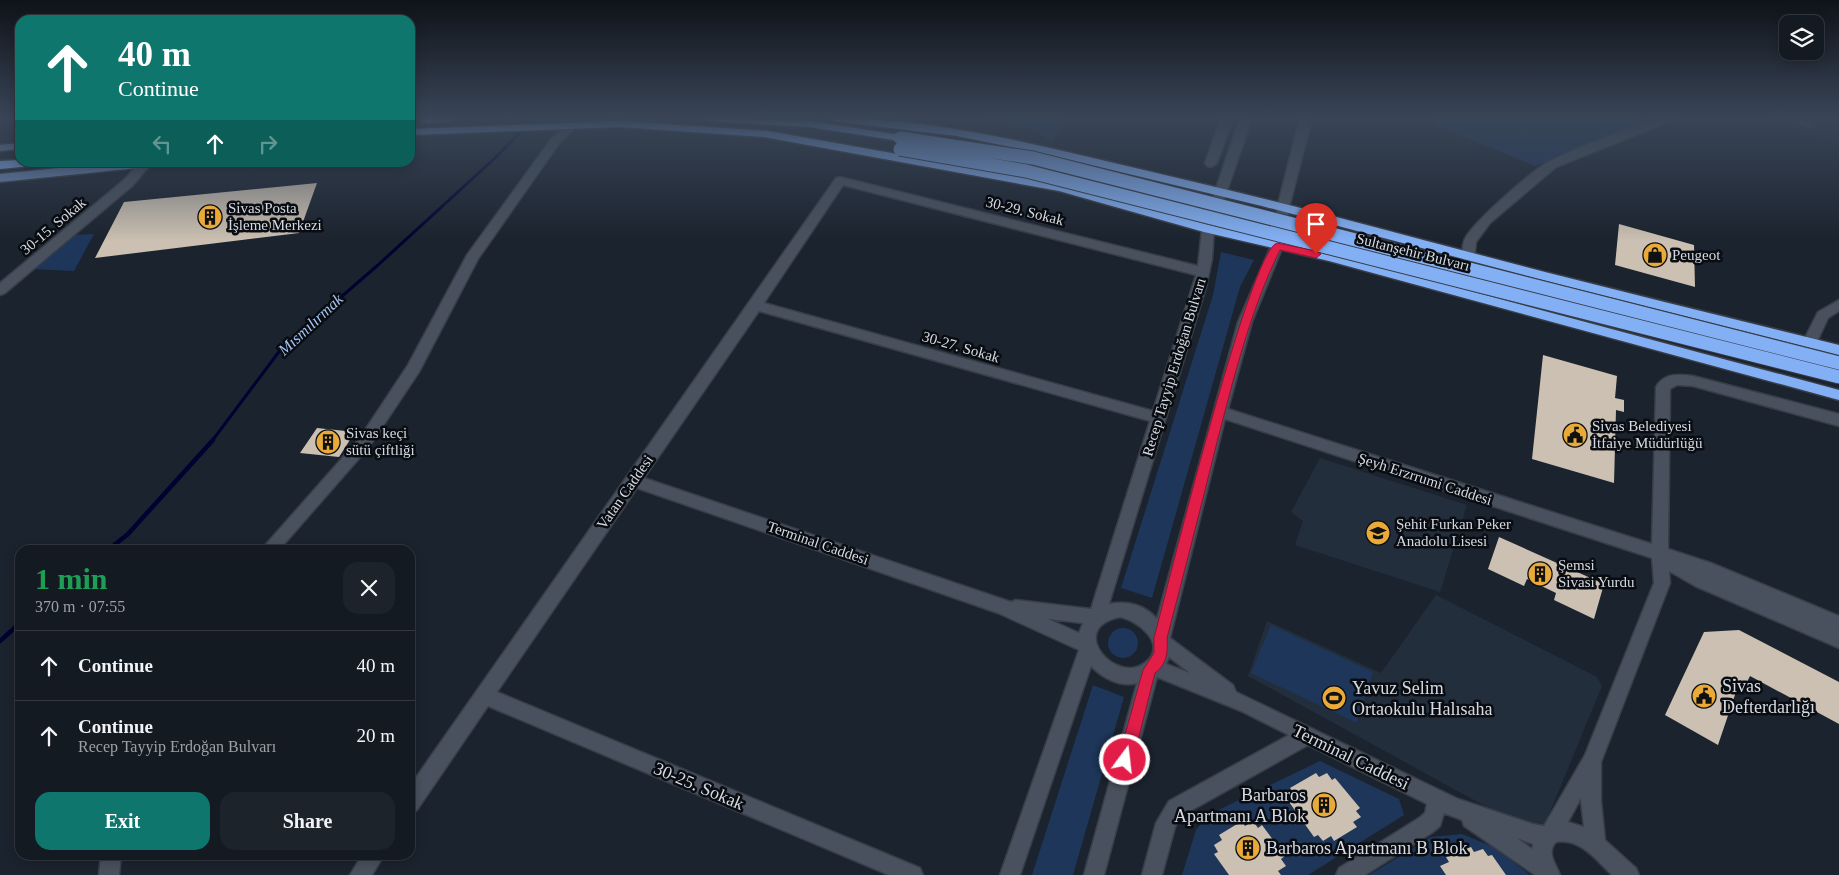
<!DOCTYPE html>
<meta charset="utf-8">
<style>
:root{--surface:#141a22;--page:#1d232a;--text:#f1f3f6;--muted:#9da1a5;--line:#333840;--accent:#0f766e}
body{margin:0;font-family:Georgia,serif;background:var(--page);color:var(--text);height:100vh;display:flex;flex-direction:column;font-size:19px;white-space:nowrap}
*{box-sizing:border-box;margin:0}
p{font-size:16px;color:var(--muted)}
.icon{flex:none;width:28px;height:28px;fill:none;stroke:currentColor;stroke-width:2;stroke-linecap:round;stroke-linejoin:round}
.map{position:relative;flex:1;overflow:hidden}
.panel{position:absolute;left:15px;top:545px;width:400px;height:315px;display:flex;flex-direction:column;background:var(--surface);border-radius:15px;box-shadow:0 2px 12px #0003,0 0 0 1px var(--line)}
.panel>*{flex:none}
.banner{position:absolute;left:15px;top:15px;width:400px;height:152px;border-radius:15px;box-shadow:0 2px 12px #0003,0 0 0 1px var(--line);background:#0f766e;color:#fff;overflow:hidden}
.buttons{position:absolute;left:1779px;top:15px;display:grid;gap:10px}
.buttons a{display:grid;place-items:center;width:45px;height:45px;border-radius:10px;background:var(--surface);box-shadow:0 2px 12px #0003,0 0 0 1px var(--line);font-size:25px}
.pin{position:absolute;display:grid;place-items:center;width:42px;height:42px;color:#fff;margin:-51px -21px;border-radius:50% 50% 50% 0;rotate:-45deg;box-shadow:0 0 5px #0007}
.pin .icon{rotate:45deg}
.me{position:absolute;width:55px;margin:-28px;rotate:15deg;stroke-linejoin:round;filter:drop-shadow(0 0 4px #0008)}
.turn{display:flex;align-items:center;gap:18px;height:105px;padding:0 20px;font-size:22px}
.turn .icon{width:65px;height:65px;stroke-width:2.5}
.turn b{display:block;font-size:35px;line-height:42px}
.lanes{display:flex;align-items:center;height:48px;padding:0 20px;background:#0003;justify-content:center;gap:25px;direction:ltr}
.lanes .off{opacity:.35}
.round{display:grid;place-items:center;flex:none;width:52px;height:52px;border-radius:15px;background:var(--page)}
.headline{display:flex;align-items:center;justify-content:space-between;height:85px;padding:0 20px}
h1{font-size:30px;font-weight:600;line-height:38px;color:#1e9e55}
.action{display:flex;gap:10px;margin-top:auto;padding:10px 20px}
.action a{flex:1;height:58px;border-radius:15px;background:var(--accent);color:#fff;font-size:20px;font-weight:600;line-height:58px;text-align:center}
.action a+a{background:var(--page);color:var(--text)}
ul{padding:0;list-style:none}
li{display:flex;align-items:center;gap:15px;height:70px;padding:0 20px;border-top:1px solid var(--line)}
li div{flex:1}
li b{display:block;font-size:19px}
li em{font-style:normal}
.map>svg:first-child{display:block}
.built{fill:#232e3d}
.green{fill:#1e365a}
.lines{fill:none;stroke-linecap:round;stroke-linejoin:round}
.stream-far1{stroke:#000231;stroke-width:3}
.stream{stroke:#000231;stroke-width:4.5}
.building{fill:#cbc0b1}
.minor-casing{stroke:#383d47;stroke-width:3}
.major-casing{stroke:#383d47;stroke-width:3}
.highway-casing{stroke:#383d47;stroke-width:3}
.minor{fill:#48515d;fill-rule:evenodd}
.major{fill:#6b8ab8;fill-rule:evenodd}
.highway{fill:#83b0f5;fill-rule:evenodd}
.highway-bridge-casing{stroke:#383d47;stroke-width:15;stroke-linecap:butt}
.highway-bridge{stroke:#83b0f5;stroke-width:13}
.route{fill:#e11d48;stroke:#92132f}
.labels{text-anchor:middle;stroke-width:5;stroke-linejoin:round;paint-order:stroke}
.poi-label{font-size:15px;fill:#d5dae2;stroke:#090c11;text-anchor:start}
.street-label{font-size:15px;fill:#d5dae2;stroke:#090c11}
.water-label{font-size:16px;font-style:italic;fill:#a4c4f4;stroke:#090c11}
.near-poi-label{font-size:18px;fill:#d5dae2;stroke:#090c11;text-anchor:start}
.near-street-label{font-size:18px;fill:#d5dae2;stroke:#090c11}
</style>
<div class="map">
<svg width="1839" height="875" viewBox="0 0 1839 875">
<rect width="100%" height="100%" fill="#1b232e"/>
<path class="built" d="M1765 118H1832L1839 120V143Z
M1320 458 1467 505 1440 592 1295 545 1303 521 1291 512Z
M1436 595 1597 677 1602 686 1545 824 1514 822 1248 676 1267 621 1381 673Z"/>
<path class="green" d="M976 118H1066L1052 143 1037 131Z
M1438 118H1641L1647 123 1535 166 1432 124Z
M94 234 74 271 32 269 73 235Z
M1221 252 1254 260 1240 287 1152 598 1121 588 1213 295Z
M1271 625 1373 672 1357 723 1251 673Z
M1108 643a15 15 0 1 1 30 0a15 15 0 1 1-30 0Z
M1093 685 1124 697 1073 875H1032Z
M1320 761 1399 799 1404 815 1308 875H1182L1196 830 1208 815Z
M1462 834 1496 848 1530 875H1369L1431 837Z"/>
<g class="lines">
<path class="stream-far1" d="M212 441 281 349 378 265 494 159 534 118"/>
<path class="stream" d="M108 550 128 534 213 440
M0 641 20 623"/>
</g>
<path class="building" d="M317 183 299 233 95 258 124 202Z
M1619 224 1694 245 1695 287 1615 265Z
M1543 355 1617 376 1615 398 1624 400V412L1616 410 1614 483 1532 459Z
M317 428 355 432 339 457 300 453Z
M1499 537 1604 584 1594 619 1554 600 1556 593 1527 579 1524 586 1488 569Z
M1739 630 1839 682V724L1750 676 1746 684 1740 680 1718 745 1665 715 1704 632Z
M1316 773 1319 777 1327 773 1332 780 1335 778 1360 808 1356 811 1361 817 1353 822 1357 827 1334 841 1331 836 1323 841 1318 835 1314 837 1289 802 1294 799 1290 794 1293 792 1290 788Z
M1242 821 1245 826 1253 821 1258 828 1262 825 1285 856 1281 859 1286 866 1278 871 1281 875H1229L1214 854 1218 852 1214 845 1222 840 1219 835Z
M1471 847 1474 852 1483 849 1488 856 1492 855 1506 875H1446L1440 866 1449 862 1446 857Z"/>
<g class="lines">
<defs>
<path id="minor" d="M1221 118H1233L1217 163 1211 167 1207 166 1205 163Z
M1240 118H1252L1214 229 1212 259 1206 287 1109 604C1127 600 1145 605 1157 619L1238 322 1271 246 1278 204 1300 118H1312L1290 204 1283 246 1252 322 1228 409 1652 544 1656 387C1664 373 1679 374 1693 376L1839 414V426L1693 386 1677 385 1670 389 1668 549 1711 563 1839 616V632L1837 631 1839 632V648L1695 586 1669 571 1670 583 1601 762V801L1605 840 1636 868 1639 875H1612C1596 860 1581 838 1556 842 1546 853 1556 864 1560 875H1535L1464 826 1462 820 1444 813 1440 826 1433 832 1365 875H1336L1339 868 1419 818 1425 813 1427 804 1308 745 1183 815 1175 827 1162 875H1142L1156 823 1169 801 1289 735 1241 711 1157 677 1104 875H1084L1137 683C1121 688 1102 678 1091 666L1020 875H1000L1079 650 998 613 637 488 497 692 920 868 923 875H889L488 706 417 810 410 813V786L836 178 840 177 1198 266 1202 229ZM843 185 1196 275 1153 411 764 303ZM759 311 1150 421 1091 609 1016 600 1011 602 644 478ZM1225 419 1652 558 1654 583 1585 755 1544 826 1533 824 1458 799 1236 692 1233 685 1170 638ZM1120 617C1137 620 1168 644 1146 662 1117 687 1065 628 1120 617ZM1048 619 1083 623 1079 633ZM1169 657 1190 673 1166 664ZM1581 798V801L1584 827 1568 822ZM1517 838 1533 844 1532 849Z
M1662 118H1678L1556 167 1490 223 1476 242 1474 260H1464C1462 256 1462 247 1464 241 1468 226 1535 168 1550 161 1586 143 1624 131 1662 118Z
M1784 118H1800L1816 125 1810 128Z
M572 122 578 125 560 142 478 259 419 372 369 447 279 550H261L359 439 408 365 467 255 552 138Z
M140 162 152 163 132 186 5 293 0 295V283L124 180Z
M1839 300V311L1828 318 1815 346H1805L1803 342 1818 312Z
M101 855H121L119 875H99Z
M362 855H384L372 875H350Z"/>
<path id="major" d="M20 143V149L0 151V145Z
M117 162H162L157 166 0 182V174Z"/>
<path id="highway" d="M422 118H457L452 121 426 123 422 122Z
M704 118 810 121 900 135 906 138 900 141 810 127 709 121Z
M828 118C949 118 1069 153 1186 180 1307 208 1426 241 1545 272 1643 297 1741 321 1839 345V355L1547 281 1262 206 1054 156 957 136 833 121Z
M620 121 768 131 1060 183 1209 225 1329 253 1839 390V400L1329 261 1204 232 1059 191 764 137 620 127 410 135V129Z
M20 160V162H37L32 166 0 169V161Z"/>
</defs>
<use href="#minor" class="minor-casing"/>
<use href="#major" class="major-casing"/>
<use href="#highway" class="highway-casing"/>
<use href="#minor" class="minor"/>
<use href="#major" class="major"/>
<use href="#highway" class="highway"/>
<defs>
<path id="highway-bridge" d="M900 138 1033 158 1839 363
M900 149 1026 171 1839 377"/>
</defs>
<use href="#highway-bridge" class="highway-bridge-casing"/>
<use href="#highway-bridge" class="highway-bridge"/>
</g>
<linearGradient id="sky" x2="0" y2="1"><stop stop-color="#0f1319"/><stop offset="0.49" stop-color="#394557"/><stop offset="1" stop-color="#394557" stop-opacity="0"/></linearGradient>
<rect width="1839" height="241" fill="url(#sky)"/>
<path class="route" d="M1277 243 1316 251 1321 254 1316 258 1280 250C1250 311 1234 377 1217 442 1201 507 1184 573 1167 638 1168 652 1167 664 1155 673L1133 760 1130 764 1125 766 1120 764 1118 760 1143 670 1154 653V638C1167 590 1249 252 1277 243Z"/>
<defs>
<symbol id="building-disc" viewBox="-11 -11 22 22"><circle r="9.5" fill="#eaaa39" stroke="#090c11"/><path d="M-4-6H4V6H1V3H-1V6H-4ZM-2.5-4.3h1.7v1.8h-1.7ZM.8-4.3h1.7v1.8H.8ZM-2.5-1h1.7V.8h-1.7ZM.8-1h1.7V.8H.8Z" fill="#111"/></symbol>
<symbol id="shop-disc" viewBox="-11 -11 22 22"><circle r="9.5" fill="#eaaa39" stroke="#090c11"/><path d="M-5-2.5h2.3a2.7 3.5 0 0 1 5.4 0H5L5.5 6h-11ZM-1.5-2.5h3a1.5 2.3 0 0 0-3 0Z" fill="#111"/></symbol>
<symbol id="civic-disc" viewBox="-11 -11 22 22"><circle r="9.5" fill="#eaaa39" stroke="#090c11"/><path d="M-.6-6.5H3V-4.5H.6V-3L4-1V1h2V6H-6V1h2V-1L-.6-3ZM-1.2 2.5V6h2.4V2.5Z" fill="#111"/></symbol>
<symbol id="school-disc" viewBox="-11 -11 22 22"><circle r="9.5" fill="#eaaa39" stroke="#090c11"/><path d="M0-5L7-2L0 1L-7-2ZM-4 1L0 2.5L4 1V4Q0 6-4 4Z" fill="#111"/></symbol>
<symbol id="stadium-disc" viewBox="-11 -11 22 22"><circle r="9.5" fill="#eaaa39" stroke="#090c11"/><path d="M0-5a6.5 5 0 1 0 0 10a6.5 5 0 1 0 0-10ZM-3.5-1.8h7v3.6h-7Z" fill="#111"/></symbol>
</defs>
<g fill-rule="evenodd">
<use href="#building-disc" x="196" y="203" width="28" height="28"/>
<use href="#shop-disc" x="1641" y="241" width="28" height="28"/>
<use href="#civic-disc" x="1561" y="421" width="28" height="28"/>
<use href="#building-disc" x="314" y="428" width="28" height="28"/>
<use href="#school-disc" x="1364" y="519" width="28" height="28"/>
<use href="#building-disc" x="1526" y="560" width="28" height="28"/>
<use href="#civic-disc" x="1690" y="682" width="28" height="28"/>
<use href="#stadium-disc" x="1320" y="684" width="28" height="28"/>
<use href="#building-disc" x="1310" y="791" width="28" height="28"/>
<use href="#building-disc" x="1234" y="834" width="28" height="28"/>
</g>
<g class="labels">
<g class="poi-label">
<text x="228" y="213">Sivas Posta<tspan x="228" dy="17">İşleme Merkezi</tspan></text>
<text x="1672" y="260">Peugeot</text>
<text x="1592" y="431">Sivas Belediyesi<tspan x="1592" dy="17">İtfaiye Müdürlüğü</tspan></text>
<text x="346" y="438">Sivas keçi<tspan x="346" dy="17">sütü çiftliği</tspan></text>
<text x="1396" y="529">Şehit Furkan Peker<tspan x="1396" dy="17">Anadolu Lisesi</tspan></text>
<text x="1558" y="570">Şemsi<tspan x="1558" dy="17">Sivasi Yurdu</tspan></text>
</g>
<g class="street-label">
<text transform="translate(1025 211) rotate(14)" y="5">30-29. Sokak</text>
<text transform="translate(53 226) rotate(-40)" y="5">30-15. Sokak</text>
<text transform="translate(1413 252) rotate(14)" y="5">Sultanşehir Bulvarı</text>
<text transform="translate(961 347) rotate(16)" y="5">30-27. Sokak</text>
<text transform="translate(1174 367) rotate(-73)" y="5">Recep Tayyip Erdoğan Bulvarı</text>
<text transform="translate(1425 479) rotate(18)" y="5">Şeyh Erzrrumi Caddesi</text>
<text transform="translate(625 492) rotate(-55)" y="5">Vatan Caddesi</text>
<text transform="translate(818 543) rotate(19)" y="5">Terminal Caddesi</text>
</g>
<g class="water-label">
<text transform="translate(310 324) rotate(-43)" y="6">Mısmılırmak</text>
</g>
<g class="near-poi-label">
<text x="1722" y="692">Sivas<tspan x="1722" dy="21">Defterdarlığı</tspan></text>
<text x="1352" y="694">Yavuz Selim<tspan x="1352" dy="21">Ortaokulu Halısaha</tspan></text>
<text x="1306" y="801" text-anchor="end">Barbaros<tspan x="1306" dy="21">Apartmanı A Blok</tspan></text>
<text x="1266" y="854">Barbaros Apartmanı B Blok</text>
</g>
<g class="near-street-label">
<text transform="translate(1351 757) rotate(26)" y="6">Terminal Caddesi</text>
<text transform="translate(699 786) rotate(23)" y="6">30-25. Sokak</text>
</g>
</g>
</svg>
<div class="buttons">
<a><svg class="icon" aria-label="layers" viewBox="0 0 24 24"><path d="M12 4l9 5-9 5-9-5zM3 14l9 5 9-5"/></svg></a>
</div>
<div class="pin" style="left:1316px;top:254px;background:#d93025"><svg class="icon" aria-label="arrive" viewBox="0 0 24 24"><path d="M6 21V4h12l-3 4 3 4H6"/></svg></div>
<svg class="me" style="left:1125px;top:760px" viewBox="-20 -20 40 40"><circle r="17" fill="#e11d48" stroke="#fff" stroke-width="3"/><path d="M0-11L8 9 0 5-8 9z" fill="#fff"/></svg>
<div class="banner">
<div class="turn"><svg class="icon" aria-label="ahead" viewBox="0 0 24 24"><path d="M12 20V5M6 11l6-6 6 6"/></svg><div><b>40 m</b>Continue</div></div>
<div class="lanes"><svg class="icon off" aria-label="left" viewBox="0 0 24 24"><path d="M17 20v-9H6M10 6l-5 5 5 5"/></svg><svg class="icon" aria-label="ahead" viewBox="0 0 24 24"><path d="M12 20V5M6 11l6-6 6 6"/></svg><svg class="icon off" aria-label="right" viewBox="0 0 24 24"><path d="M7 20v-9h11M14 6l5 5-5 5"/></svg></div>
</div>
<section class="panel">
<div class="headline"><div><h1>1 min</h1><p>370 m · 07:55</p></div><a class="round"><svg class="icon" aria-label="close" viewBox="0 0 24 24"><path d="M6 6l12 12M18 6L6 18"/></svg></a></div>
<ul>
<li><svg class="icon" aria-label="ahead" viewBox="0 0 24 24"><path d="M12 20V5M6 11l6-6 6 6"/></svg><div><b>Continue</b></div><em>40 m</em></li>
<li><svg class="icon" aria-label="ahead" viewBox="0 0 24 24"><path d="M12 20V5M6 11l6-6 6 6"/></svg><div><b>Continue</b><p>Recep Tayyip Erdoğan Bulvarı</p></div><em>20 m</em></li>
</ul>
<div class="action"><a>Exit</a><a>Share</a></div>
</section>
</div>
